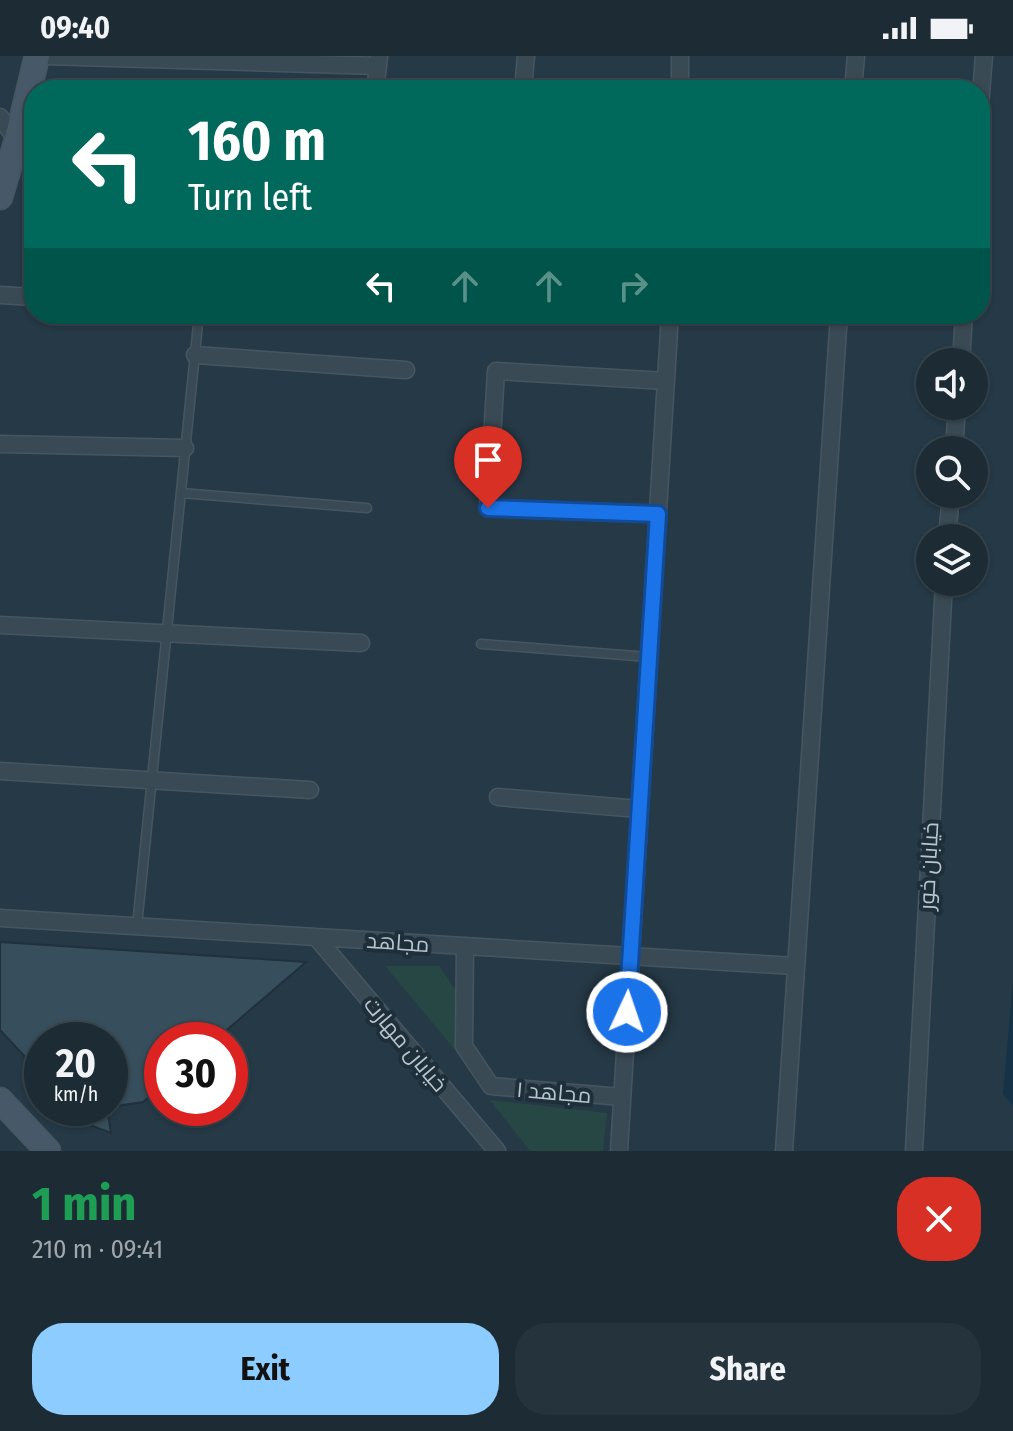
<!DOCTYPE html>
<meta charset="utf-8">
<style>
:root{--surface:#1c2b34;--page:#25333c;--text:#f1f3f6;--muted:#a0a7ac;--line:#3a474f;--accent:#8cccff}
body{margin:0;font-family:"Fira Sans Condensed",Cairo,sans-serif;background:var(--page);color:var(--text);height:100vh;display:flex;flex-direction:column;font-size:30px;white-space:nowrap}
*{box-sizing:border-box;margin:0}
p{font-size:26px;color:var(--muted)}
.icon{flex:none;width:44px;height:44px;fill:none;stroke:currentColor;stroke-width:2;stroke-linecap:round;stroke-linejoin:round}
.map{position:relative;height:1095px;overflow:hidden}
.sheet{display:flex;flex-direction:column;background:var(--surface);flex:1}
.sheet>*{flex:none}
.hud{position:absolute;left:24px;top:24px;width:966px;height:244px;border-radius:32px;box-shadow:0 2px 6px #0004,0 0 0 2px var(--line);background:#00695c;color:#fff;overflow:hidden}
.tools{position:absolute;left:916px;top:292px;display:grid;gap:16px}
.tools a{display:grid;place-items:center;width:72px;height:72px;border-radius:50%;background:var(--surface);box-shadow:0 2px 6px #0004,0 0 0 2px var(--line);font-size:40px}
.speed{position:absolute;left:24px;top:966px;display:flex;gap:16px;font-size:40px;font-weight:700;text-align:center}
.speed>*{display:grid;place-content:center;width:104px;height:104px;border-radius:50%;background:var(--surface);box-shadow:0 2px 6px #0004,0 0 0 2px var(--line);line-height:1}
.speed small{font-size:20px;font-weight:400}
.speed .limit{border:12px solid #d22;background:#fff;color:#111}
.pin{position:absolute;display:grid;place-items:center;width:68px;height:68px;color:#fff;margin:-82px -34px;border-radius:50% 50% 50% 0;rotate:-45deg;box-shadow:0 0 8px #0007}
.pin .icon{rotate:45deg}
.me{position:absolute;width:88px;margin:-44px;rotate:3deg;stroke-linejoin:round;filter:drop-shadow(0 0 6px #0008)}
.turn{display:flex;align-items:center;gap:28px;height:168px;padding:0 32px;font-size:36px}
.turn .icon{width:104px;height:104px;stroke-width:2.5}
.turn b{display:block;font-size:56px;line-height:68px}
.lanes{display:flex;align-items:center;height:76px;padding:0 32px;background:#0003;justify-content:center;gap:40px;direction:ltr}
.lanes .off{opacity:.35}
.round{display:grid;place-items:center;flex:none;width:84px;height:84px;border-radius:32px;background:var(--page)}
.headline{display:flex;align-items:center;justify-content:space-between;height:136px;padding:0 32px}
h1{font-size:48px;font-weight:700;line-height:60px;color:#1e9e55}
.primary-button{display:flex;gap:16px;margin-top:auto;padding:16px 32px}
.primary-button a{flex:1;height:92px;border-radius:32px;background:var(--accent);color:#111;font-size:32px;font-weight:700;line-height:92px;text-align:center}
.primary-button a+a{background:var(--page);color:var(--text)}
.status{display:flex;justify-content:space-between;align-items:center;height:56px;padding:0 40px;background:var(--surface);direction:ltr}
.status svg{height:22px;fill:currentColor}
.map>svg:first-child{display:block}
.green{fill:#274745}
.water{fill:#163246}
.building{fill:#374e5c;stroke:#20313c;stroke-width:2}
.lines{fill:none;stroke-linecap:round;stroke-linejoin:round}
.lane-casing{stroke:#465661;stroke-width:11}
.street-casing{stroke:#465661;stroke-width:19}
.secondary-casing{stroke:#465661;stroke-width:27}
.lane{stroke:#3a4a55;stroke-width:8}
.street{stroke:#3a4a55;stroke-width:16}
.secondary{stroke:#475968;stroke-width:24}
.route-casing{stroke:#114b97;stroke-width:20}
.route{stroke:#1a73e8;stroke-width:14}
.labels{text-anchor:middle;stroke-width:8;stroke-linejoin:round;paint-order:stroke}
.street-label{font-size:22px;fill:#b8c4ce;stroke:#1e2f3a}
</style>
<div class="status"><b>09:40</b><svg viewBox="0 0 49 12"><path d="M0 12V9h3v3zM5 12V6h3v6zM10 12V3h3v9zM15 12V0h3v12zM26 1h20v11H26zM47 4h2v5h-2z"/></svg></div>
<div class="map">
<svg width="1013" height="1095" viewBox="0 0 1013 1095">
<rect width="100%" height="100%" fill="#253946"/>
<path class="green" d="M385 910H439L455 933 456 995Z
M490 1044 607 1057 603 1095H530Z"/>
<path class="water" d="M1013 926V1050L1003 1038Z"/>
<path class="building" d="M0 886 306 906 215 984H162V1030L143 1046 110 1051V984H42V1019L0 974Z
M72 1052H107L111 1077 87 1068Z"/>
<g class="lines">
<defs>
<path id="lane" d="M181 437 367 452
M481 588 649 601
M137 870 199 258"/>
<path id="street" d="M44 0 378 10 379 0
M375 34 378 10
M523 34 526 0
M680 34V0
M853 34 856 0
M980 50 984 0
M0 61 17 84
M0 239 34 241
M195 299 406 314
M961 306 964 258
M0 388 185 392
M954 394 957 350
M658 458 488 452 496 315 666 325
M947 482 951 438
M0 569 361 587
M0 715 310 734
M498 741 639 753
M0 862 795 910
M316 881 497 1095
M465 890 464 990 491 1030 622 1041
M619 1095 670 258
M784 1095 839 258
M914 1095 944 526"/>
<path id="secondary" d="M0 141 17 84 37 0
M0 1044 48 1095"/>
</defs>
<use href="#lane" class="lane-casing"/>
<use href="#street" class="street-casing"/>
<use href="#secondary" class="secondary-casing"/>
<use href="#lane" class="lane"/>
<use href="#street" class="street"/>
<use href="#secondary" class="secondary"/>
</g>
<g class="lines">
<defs>
<path id="route" d="M488 452 658 458 627 956"/>
</defs>
<use href="#route" class="route-casing"/>
<use href="#route" class="route"/>
</g>
<g class="labels">
<g class="street-label">
<text transform="translate(928 810) rotate(-87)" y="8">خیابان خور</text>
<text transform="translate(398 886) rotate(4)" y="8">مجاهد</text>
<text transform="translate(406 988) rotate(50)" y="8">خیابان مهارت</text>
<text transform="translate(554 1036) rotate(5)" y="8">مجاهد ۱</text>
</g>
</g>
</svg>
<div class="tools">
<a><svg class="icon" aria-label="sound" viewBox="0 0 24 24"><path d="M4 9h4l5-4v14l-5-4H4zM17 9q2 3 0 6"/></svg></a>
<a><svg class="icon" aria-label="search" viewBox="0 0 24 24"><circle cx="10" cy="10" r="6"/><path d="M15 15l6 6"/></svg></a>
<a><svg class="icon" aria-label="layers" viewBox="0 0 24 24"><path d="M12 4l9 5-9 5-9-5zM3 14l9 5 9-5"/></svg></a>
</div>
<div class="speed"><div>20<small>km/h</small></div><div class="limit">30</div></div>
<div class="pin" style="left:488px;top:452px;background:#d93025"><svg class="icon" aria-label="arrive" viewBox="0 0 24 24"><path d="M6 21V4h12l-3 4 3 4H6"/></svg></div>
<svg class="me" style="left:627px;top:956px" viewBox="-20 -20 40 40"><circle r="17" fill="#1a73e8" stroke="#fff" stroke-width="3"/><path d="M0-11L8 9 0 5-8 9z" fill="#fff"/></svg>
<div class="hud">
<div class="turn"><svg class="icon" aria-label="left" viewBox="0 0 24 24"><path d="M17 20v-9H6M10 6l-5 5 5 5"/></svg><div><b>160 m</b>Turn left</div></div>
<div class="lanes"><svg class="icon" aria-label="left" viewBox="0 0 24 24"><path d="M17 20v-9H6M10 6l-5 5 5 5"/></svg><svg class="icon off" aria-label="ahead" viewBox="0 0 24 24"><path d="M12 20V5M6 11l6-6 6 6"/></svg><svg class="icon off" aria-label="ahead" viewBox="0 0 24 24"><path d="M12 20V5M6 11l6-6 6 6"/></svg><svg class="icon off" aria-label="right" viewBox="0 0 24 24"><path d="M7 20v-9h11M14 6l5 5-5 5"/></svg></div>
</div>
</div>
<section class="sheet">
<div class="headline"><div><h1>1 min</h1><p>210 m · 09:41</p></div><a class="round" style="background:#d93025;color:#fff"><svg class="icon" aria-label="close" viewBox="0 0 24 24"><path d="M6 6l12 12M18 6L6 18"/></svg></a></div>
<div class="primary-button"><a>Exit</a><a>Share</a></div>
</section>
